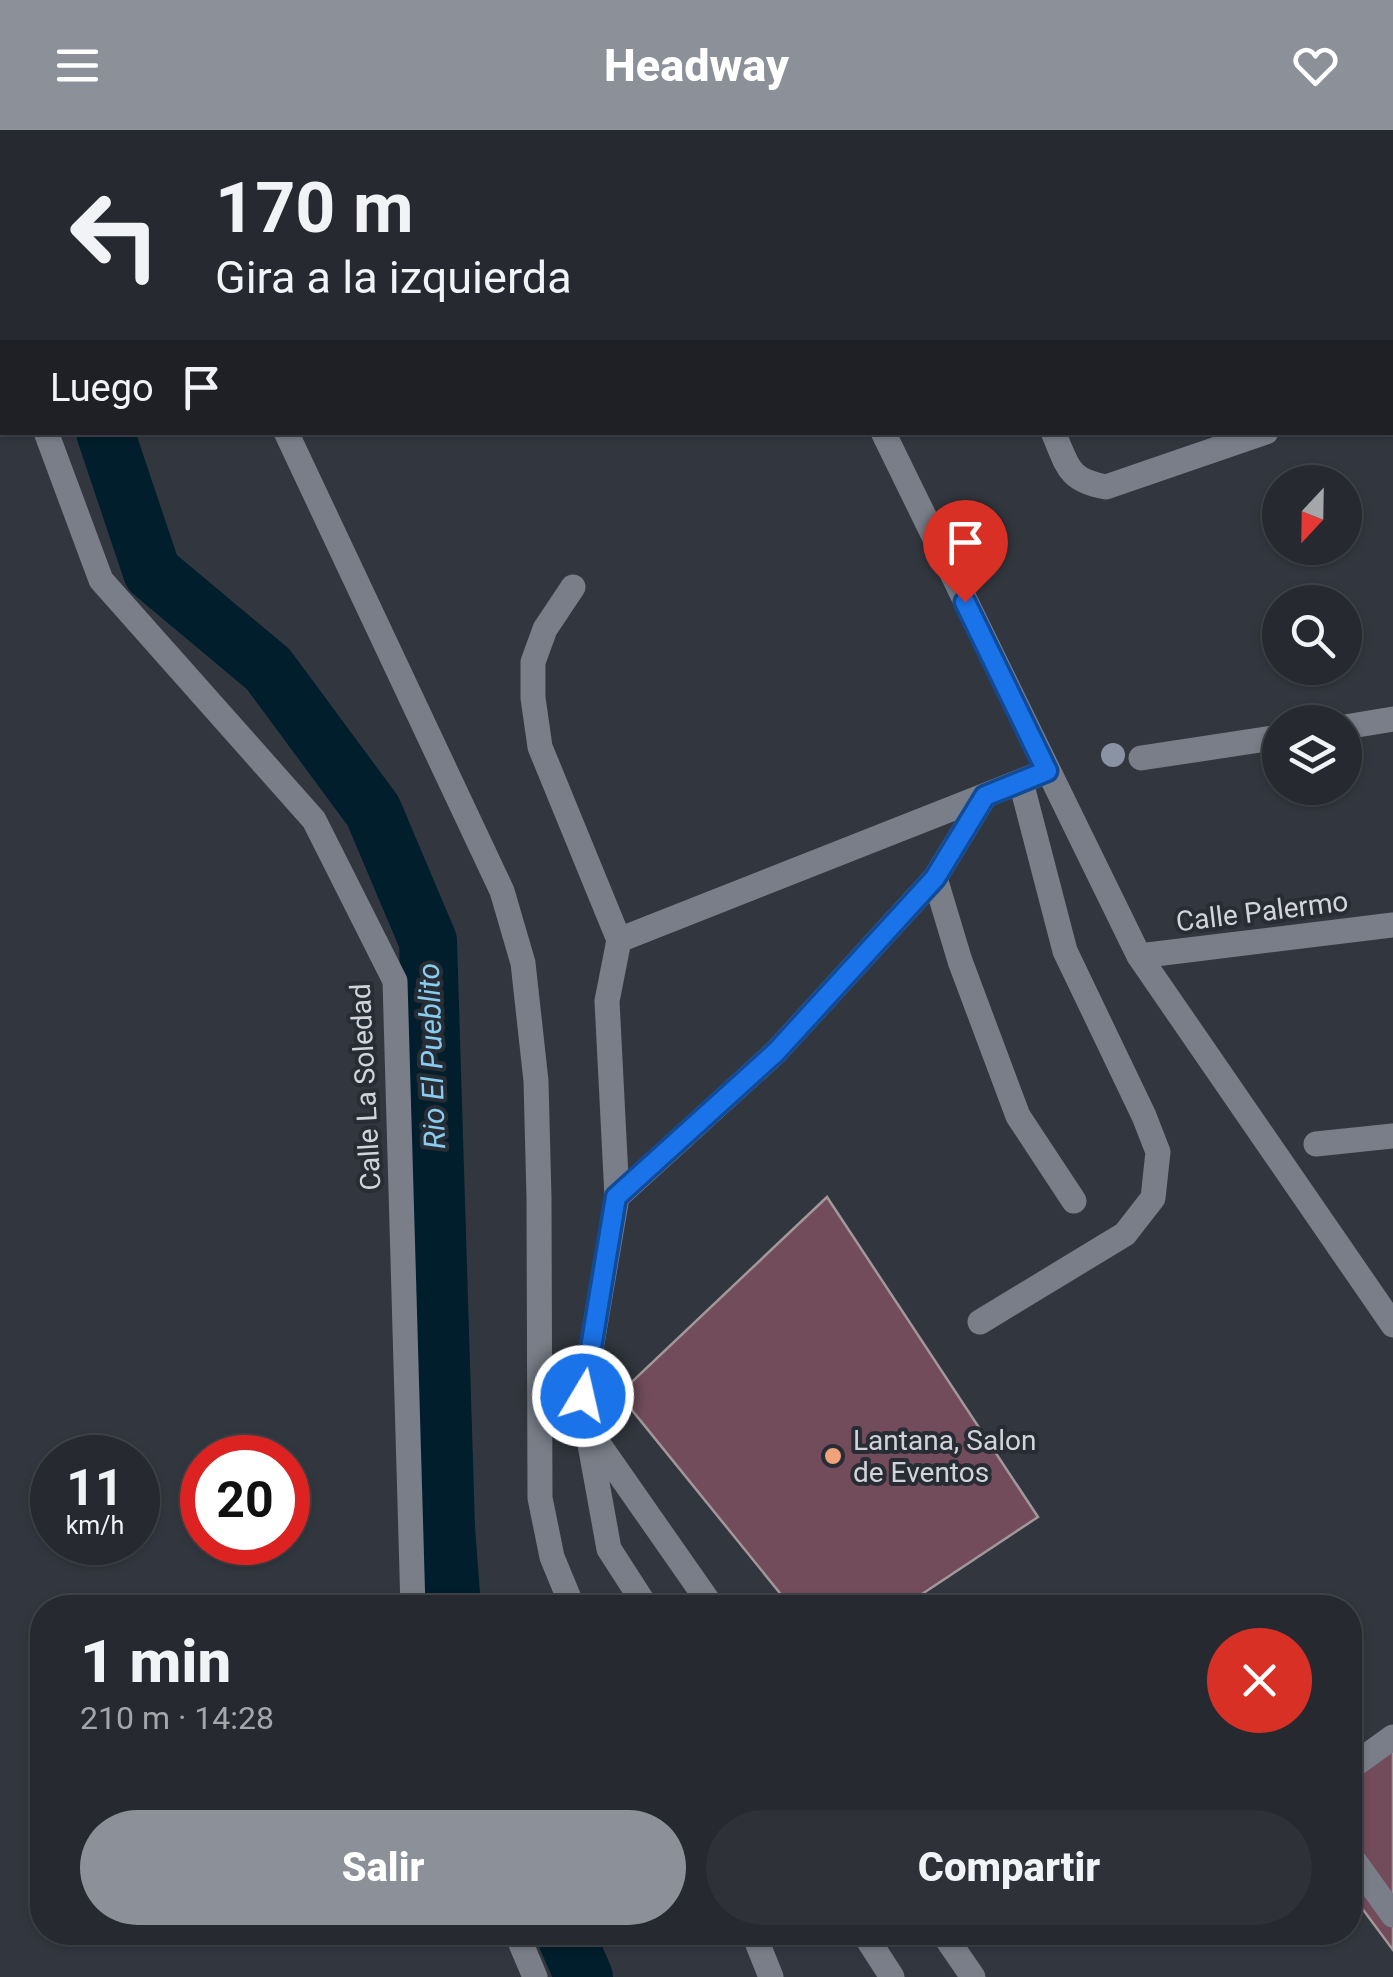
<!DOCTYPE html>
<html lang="es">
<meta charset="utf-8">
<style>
:root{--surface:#26292f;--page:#2e3137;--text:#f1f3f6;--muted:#a4a6aa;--line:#42454b;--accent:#8c9099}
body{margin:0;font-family:Roboto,sans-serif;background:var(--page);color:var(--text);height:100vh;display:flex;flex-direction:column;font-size:38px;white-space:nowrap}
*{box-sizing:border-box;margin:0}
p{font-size:32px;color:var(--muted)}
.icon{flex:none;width:55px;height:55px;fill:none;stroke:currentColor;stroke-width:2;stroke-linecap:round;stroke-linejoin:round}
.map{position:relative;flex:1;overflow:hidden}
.details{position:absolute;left:30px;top:1465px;width:1332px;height:350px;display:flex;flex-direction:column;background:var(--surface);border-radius:40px;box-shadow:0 2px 8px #0004,0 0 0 2px var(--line)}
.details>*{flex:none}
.top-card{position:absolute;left:0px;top:0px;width:1395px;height:305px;box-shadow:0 2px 8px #0004,0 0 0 2px var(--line);background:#26292f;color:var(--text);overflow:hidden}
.needle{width:65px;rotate:202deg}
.controls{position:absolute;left:1262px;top:335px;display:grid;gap:20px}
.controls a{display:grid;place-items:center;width:100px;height:100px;border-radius:50%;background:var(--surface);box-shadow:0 2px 8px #0004,0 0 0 2px var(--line);font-size:50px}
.speed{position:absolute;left:30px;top:1305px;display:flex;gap:20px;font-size:50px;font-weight:700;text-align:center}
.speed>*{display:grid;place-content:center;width:130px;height:130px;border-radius:50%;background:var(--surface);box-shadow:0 2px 8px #0004,0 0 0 2px var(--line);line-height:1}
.speed small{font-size:25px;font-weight:400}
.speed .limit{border:15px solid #d22;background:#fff;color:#111}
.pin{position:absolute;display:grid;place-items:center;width:85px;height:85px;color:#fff;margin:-102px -42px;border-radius:50% 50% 50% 0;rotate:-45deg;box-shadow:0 0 10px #0007}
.pin .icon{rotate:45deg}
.me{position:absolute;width:110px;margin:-55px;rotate:9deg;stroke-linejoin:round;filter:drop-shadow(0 0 8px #0008)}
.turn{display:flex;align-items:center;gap:35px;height:210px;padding:0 50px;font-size:45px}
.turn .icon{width:130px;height:130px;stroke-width:2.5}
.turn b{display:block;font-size:70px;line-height:85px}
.then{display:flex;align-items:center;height:95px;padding:0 50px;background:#0003;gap:20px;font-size:38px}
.round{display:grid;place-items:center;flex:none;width:105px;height:105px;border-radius:52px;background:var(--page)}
.headline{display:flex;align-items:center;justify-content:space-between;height:170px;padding:0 50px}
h1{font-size:60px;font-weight:800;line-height:75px}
.cta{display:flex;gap:20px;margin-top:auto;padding:20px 50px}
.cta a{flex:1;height:115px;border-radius:60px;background:var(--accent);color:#fff;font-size:40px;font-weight:800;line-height:115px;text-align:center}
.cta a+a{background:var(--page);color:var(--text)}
header{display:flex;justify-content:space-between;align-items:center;height:130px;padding:0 50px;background:var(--accent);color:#fff;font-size:45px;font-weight:800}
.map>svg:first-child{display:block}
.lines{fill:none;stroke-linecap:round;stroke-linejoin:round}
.river{stroke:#001e2c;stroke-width:58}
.building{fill:#724c5b;stroke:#a3979b;stroke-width:2.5}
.minor{stroke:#797e88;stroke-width:25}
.tree{fill:#8993a3}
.route-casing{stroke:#114b97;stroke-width:25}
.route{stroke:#1a73e8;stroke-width:18}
.poi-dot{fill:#f0a27a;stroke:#282c34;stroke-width:4}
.labels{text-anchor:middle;stroke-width:8;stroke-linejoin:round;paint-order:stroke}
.street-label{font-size:28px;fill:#d2d4da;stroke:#282c34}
.poi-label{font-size:28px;fill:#d2d4da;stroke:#282c34;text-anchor:start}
.water-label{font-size:30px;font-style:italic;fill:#87cdf0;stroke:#282c34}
</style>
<header><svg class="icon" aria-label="menu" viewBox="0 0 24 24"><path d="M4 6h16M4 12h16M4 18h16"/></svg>Headway<svg class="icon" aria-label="heart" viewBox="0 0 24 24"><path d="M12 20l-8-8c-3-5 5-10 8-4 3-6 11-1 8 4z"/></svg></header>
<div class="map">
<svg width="1393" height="1847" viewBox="0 0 1393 1847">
<rect width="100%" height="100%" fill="#32373f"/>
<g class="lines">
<path class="river" d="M38 2V0
M105 302 152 442 268 539 373 681 428 811 446 1398 452 1478
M564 1802 584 1847"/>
</g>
<path class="building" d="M827 1067 1038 1387 901 1478H792L619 1264Z
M1393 1616V1820L1350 1762V1644Z"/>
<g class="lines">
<path class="minor" d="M736 0 737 2
M924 0 925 2
M1163 0 1164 2
M250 2V0
M1024 2 1030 0
M0 175 2 182
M1392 261H1393
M46 302 101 450 314 690 395 851 413 1478
M286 302 502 761 523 833 536 951 539 1068 540 1368 552 1427 573 1478
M883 302 1139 826 1393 1195
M1053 302C1068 336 1067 350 1106 357L1266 302
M573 457 545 499 533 532V568L540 617 619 810 1047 641
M1345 597 1393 589
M1141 628 1280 607
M935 748 960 831 1018 986 1074 1071
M619 810 607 871 617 1067 583 1266 588 1299 713 1478
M1139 826 1393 795
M1316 1014 1393 1006
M617 1067 776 922 935 748 985 666
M980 1192 1125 1104 1153 1068 1158 1022 1144 986 1065 821 1021 652
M589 1309 609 1419 647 1478
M1350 1638 1393 1607
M1350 1725 1393 1785
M516 1802 535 1847
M753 1802 771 1847
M863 1802 892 1847
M942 1802 973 1847"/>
</g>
<circle class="tree" cx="1113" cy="625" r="12"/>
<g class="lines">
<defs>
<path id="route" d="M583 1266 616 1067 776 922 935 748 985 666 1047 641 965 472"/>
</defs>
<use href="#route" class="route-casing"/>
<use href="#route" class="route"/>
</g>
<circle class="poi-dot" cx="833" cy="1326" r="10"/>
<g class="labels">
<g class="street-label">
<text transform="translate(1262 781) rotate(-7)" y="10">Calle Palermo</text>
<text transform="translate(365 957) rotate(-93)" y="10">Calle La Soledad</text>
</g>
<g class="poi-label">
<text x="853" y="1320">Lantana, Salon<tspan x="853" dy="32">de Eventos</tspan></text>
</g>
<g class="water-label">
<text transform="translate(432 926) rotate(-92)" y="10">Rio El Pueblito</text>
</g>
</g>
</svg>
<div class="controls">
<a><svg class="needle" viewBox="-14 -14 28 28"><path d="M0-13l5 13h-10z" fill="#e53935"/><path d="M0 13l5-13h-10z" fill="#a4a6aa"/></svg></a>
<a><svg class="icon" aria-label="search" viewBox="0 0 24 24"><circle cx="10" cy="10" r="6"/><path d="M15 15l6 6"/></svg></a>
<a><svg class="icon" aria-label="layers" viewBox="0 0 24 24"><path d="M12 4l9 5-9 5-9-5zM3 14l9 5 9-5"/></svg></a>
</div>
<div class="speed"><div>11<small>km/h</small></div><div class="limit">20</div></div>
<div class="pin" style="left:965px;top:472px;background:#d93025"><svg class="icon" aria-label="arrive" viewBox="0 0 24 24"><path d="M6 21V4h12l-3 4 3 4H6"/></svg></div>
<svg class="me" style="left:583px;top:1266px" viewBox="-20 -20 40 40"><circle r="17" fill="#1a73e8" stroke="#fff" stroke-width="3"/><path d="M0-11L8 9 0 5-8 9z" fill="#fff"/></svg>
<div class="top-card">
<div class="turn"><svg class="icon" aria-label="left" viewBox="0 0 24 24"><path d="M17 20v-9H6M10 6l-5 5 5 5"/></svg><div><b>170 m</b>Gira a la izquierda</div></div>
<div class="then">Luego<svg class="icon" aria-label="arrive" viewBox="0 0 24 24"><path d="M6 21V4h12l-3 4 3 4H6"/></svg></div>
</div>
<section class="details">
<div class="headline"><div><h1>1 min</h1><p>210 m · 14:28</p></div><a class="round" style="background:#d93025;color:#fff"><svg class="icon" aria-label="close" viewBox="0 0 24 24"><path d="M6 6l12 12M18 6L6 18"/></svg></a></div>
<div class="cta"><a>Salir</a><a>Compartir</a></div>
</section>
</div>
